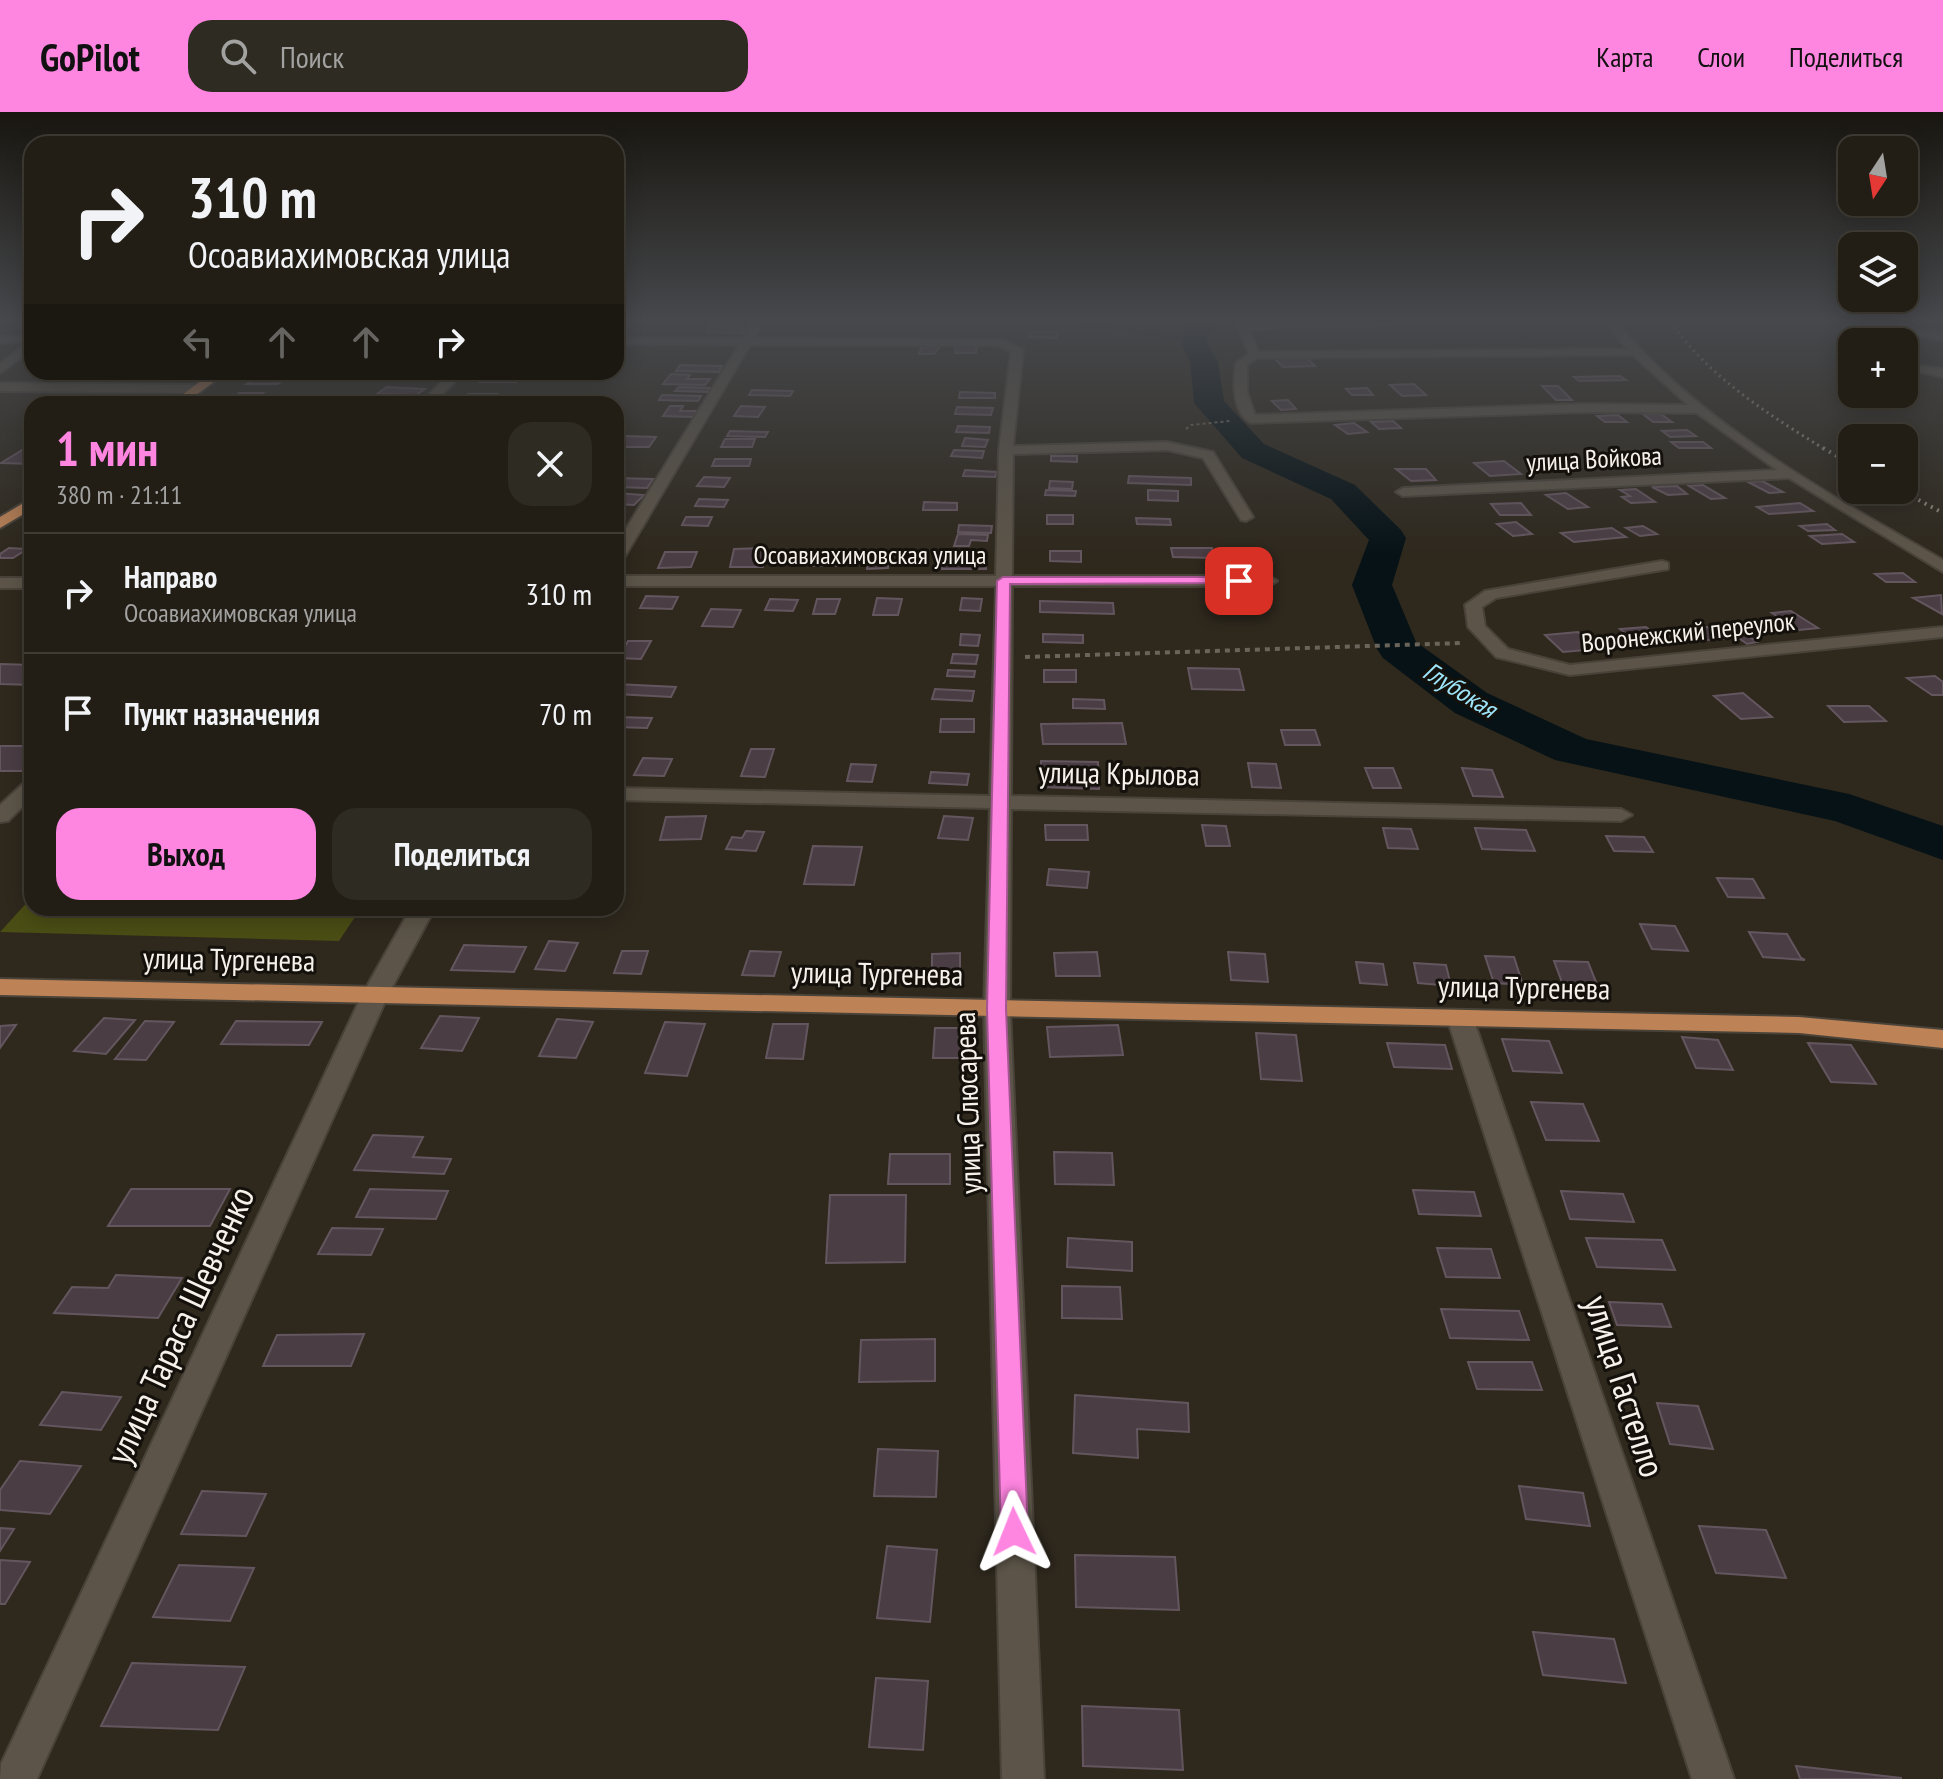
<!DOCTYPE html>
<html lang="ru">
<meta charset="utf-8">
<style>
:root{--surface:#221e16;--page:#2e2b23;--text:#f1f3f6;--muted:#a2a2a1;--line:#3f3c35;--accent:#fe85e0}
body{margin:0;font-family:"PT Sans Narrow",sans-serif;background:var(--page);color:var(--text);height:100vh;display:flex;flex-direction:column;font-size:30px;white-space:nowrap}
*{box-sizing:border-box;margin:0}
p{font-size:26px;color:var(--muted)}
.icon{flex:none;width:44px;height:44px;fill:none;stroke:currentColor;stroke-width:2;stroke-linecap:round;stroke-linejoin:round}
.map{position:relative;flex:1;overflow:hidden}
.drawer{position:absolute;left:24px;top:284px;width:600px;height:520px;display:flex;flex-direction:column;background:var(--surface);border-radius:24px;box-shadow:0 4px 20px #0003,0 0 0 2px var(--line)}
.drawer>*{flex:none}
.banner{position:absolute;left:24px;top:24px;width:600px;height:244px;border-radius:24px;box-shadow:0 4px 20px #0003,0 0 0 2px var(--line);background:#221e16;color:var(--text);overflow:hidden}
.needle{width:52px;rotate:192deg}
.controls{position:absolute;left:1838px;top:24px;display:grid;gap:16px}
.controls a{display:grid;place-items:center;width:80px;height:80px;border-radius:16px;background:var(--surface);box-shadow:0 4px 20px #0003,0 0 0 2px var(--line);font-size:40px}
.pin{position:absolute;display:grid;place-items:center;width:68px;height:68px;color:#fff;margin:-34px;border-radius:16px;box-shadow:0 4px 12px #0006}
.me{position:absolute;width:88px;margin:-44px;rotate:358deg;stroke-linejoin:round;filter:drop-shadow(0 0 6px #0008)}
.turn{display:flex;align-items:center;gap:28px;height:168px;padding:0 32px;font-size:36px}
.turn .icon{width:104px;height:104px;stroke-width:2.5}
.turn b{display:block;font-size:56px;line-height:68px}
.lanes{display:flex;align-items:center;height:76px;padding:0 32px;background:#0003;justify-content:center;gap:40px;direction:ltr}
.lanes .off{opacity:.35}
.round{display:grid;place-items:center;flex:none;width:84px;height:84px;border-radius:24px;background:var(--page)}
.headline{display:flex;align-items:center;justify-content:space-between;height:136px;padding:0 32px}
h1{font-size:48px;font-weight:600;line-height:60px;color:var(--accent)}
.primary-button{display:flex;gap:16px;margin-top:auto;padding:16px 32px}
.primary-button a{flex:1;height:92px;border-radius:24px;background:var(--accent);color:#111;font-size:32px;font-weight:600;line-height:92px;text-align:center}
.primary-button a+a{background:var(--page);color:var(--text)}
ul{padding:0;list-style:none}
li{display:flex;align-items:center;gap:24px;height:120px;padding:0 32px;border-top:2px solid var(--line)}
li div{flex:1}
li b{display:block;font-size:30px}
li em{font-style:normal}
header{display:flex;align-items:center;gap:48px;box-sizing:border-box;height:112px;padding:0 40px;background:var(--accent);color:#111}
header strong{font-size:38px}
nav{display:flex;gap:44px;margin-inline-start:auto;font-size:28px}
.search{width:560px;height:72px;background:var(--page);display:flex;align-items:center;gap:20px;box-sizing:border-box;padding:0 28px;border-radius:24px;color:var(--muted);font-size:30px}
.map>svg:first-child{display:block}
.green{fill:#4a4d14}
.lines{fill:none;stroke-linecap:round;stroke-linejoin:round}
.stream{fill:#061216;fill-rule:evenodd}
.river{fill:#061216;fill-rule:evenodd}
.building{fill:#4a3d44;stroke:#64565e;stroke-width:2}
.minor-casing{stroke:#484239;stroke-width:4}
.major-casing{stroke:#484239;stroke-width:4}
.path-far1{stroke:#6a645b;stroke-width:2;stroke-dasharray:3 3;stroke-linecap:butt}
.path{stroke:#6a645b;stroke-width:4;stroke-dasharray:5 5;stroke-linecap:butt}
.minor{fill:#5c5448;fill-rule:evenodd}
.major{fill:#bd8255;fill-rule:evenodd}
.rail-far1{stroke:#8a847b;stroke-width:3;stroke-dasharray:2 4;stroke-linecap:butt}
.rail{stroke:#8a847b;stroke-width:4;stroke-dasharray:2 5;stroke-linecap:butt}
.route{fill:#fe85e0;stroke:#a55692;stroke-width:2}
.labels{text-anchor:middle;stroke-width:6;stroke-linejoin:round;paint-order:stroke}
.far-street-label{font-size:26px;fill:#f6f1ea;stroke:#14110c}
.far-water-label{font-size:26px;font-style:italic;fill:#9ee6fb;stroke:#14110c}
.street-label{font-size:30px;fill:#f6f1ea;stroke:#14110c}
.near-street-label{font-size:36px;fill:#f6f1ea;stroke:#14110c}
</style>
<header>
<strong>GoPilot</strong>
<div class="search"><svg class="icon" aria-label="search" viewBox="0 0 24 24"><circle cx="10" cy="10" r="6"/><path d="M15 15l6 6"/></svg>Поиск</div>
<nav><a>Карта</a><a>Слои</a><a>Поделиться</a></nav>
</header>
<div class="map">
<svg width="1943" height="1667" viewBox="0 0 1943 1667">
<rect width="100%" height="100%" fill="#2e281d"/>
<path class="green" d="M32 785V796H361L339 829 0 820Z"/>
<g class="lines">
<path class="stream" d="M1070 210H1081L1195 228 1193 229Z"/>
<path class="river" d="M1192 210H1218L1206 228 1218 250 1224 289 1264 332 1355 373 1401 418 1406 426 1392 473 1416 530 1487 581 1586 627 1849 682 1943 714V748L1835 709 1555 648 1455 601 1383 546 1377 537 1352 473 1369 428 1331 387 1242 346 1194 291 1190 250 1180 228Z"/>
</g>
<path class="building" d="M711 214H727L725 216H745L743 221 707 220Z
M1030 220H1058L1057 226 1029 225Z
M922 233H941L934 242H919Z
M956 233H977L976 241H955Z
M1307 246 1315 254 1283 255 1275 247Z
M680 253 722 254 719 260 676 259Z
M488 262H522L516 270H480Z
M671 262 690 263 687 267H710L705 273 663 272Z
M1620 264 1626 268 1579 269 1574 265Z
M254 267H285L278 272H247Z
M1414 272 1426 283 1402 284 1390 273Z
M1542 274H1558L1572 288H1556Z
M387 275 425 277 416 283 377 282Z
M679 275 711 276 707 280 675 279Z
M1367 276 1373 283H1352L1346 277Z
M752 278 793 279 790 284 749 283Z
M960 280 995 281V286H959Z
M239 281H263L255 287H231Z
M468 282H497L491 288H463Z
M662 283 701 284 698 289 659 288Z
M1288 288 1296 297 1281 298 1272 289Z
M670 294H683L680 299H697L693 305 663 304Z
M741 294 765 295 758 305 734 304Z
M957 295 993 296 991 303 955 302Z
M1643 302H1661L1672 310H1653Z
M1618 303 1627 310H1605L1597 304Z
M1393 309 1401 316 1379 317 1371 310Z
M1354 311 1367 320 1348 322 1335 313Z
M958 314 990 315 989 321 956 320Z
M1687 318 1696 324 1670 325 1662 319Z
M730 319 768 320 765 325 727 324Z
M624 324 656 325 649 335H616Z
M965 326 988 328 985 335 962 334Z
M725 327H755L752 335H721Z
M1671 330H1703L1711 336H1679Z
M32 332V352L1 351Z
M954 338 984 339 982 346 951 344Z
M1051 344H1077V350L1051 349Z
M715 347H751L749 354H712Z
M1504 349 1521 362 1490 364 1474 351Z
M1396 357H1426L1436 368 1411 369Z
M965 358 997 360 995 365 963 364Z
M1129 364 1191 366V373L1128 371Z
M704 365 730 366 724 375 697 374Z
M616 366 653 367 647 376 616 375Z
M1050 369 1073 370 1072 377 1049 376Z
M1762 369 1783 380 1769 381 1748 370Z
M1703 373 1725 386 1711 387 1689 374Z
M1677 374 1687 382 1668 383 1652 375Z
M1636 377 1655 390 1631 391 1622 385 1630 384 1620 378Z
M1046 378 1076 379 1075 384 1045 383Z
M1148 378 1178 379V389L1148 388Z
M616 381 644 383 634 393 616 392Z
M1566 381 1588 395 1568 397 1546 383Z
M699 387 728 388 724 395 695 394Z
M924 390 957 391V398H923Z
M1521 391 1531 403H1500L1491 392Z
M1800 391 1813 399 1769 402 1757 395Z
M1047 403H1073V412H1047Z
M686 405H712L708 414 682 413Z
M1136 406 1170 407 1171 413 1137 412Z
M1516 410 1532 422 1513 424 1497 412Z
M1827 412 1835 418 1808 419 1800 414Z
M959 413 992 414 991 421 958 420Z
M1643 414 1657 422 1640 424 1626 416Z
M1612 416 1626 425 1574 430 1561 421Z
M958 422 988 423 987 429 971 428 969 434H954Z
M1842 422 1854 430 1822 432 1810 424Z
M9 436 27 437 13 446H0V442Z
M766 436 763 455H730L734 437Z
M1171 436H1212L1214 446 1173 445Z
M1050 439H1081V450L1050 449Z
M665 440H697L691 455 658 456Z
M816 441H842L839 454H813Z
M868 443H888V456L867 457Z
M985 447 986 457H942L941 448Z
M1903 461 1915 470H1886L1875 462Z
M1941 483 1942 502 1913 486Z
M646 484 678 485 672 497 640 496Z
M877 486 902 487 898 503H873Z
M962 486 982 487 980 499 960 498Z
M770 487 798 488 793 499 765 498Z
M817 487H840L835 502H813Z
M1040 489 1113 491 1114 502 1040 500Z
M711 497 741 498 733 515 702 514Z
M1791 499 1818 516 1799 518 1772 501Z
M1766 509 1781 520 1757 522 1741 511Z
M1729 511 1757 530 1747 532 1719 512Z
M1646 515 1666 531 1640 533 1620 517Z
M1708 515 1724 527 1688 529 1678 522 1695 520 1690 516Z
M1578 520 1597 537 1563 540 1545 523Z
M961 522 980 523 978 534 960 533Z
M1043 522 1083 523V531L1043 530Z
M628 529H651L641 547 618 546Z
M953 542 978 543 976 552 951 551Z
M0 552 32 553V573L0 572Z
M1188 556 1239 557 1244 578 1192 577Z
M948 558 975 559 974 565 947 564Z
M1044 558H1076V570H1044Z
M1935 564 1943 570V583H1932L1907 566Z
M616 572 676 575 671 585 616 582Z
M935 577 974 579 972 589 932 587Z
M1743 581 1772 605 1741 607 1714 584Z
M1073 587 1104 588 1105 597 1073 596Z
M1828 594H1869L1886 609 1844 610Z
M616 599 621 600 618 605 652 606 647 616 616 615Z
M941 607H974V620H940Z
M1122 611 1126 632H1043L1041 612Z
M1281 618H1315L1320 633H1285Z
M0 634H32V650L22 659H0Z
M751 637H774L765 665 741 664Z
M643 646 672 647 664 664 634 663Z
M1041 649 1098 650 1099 677 1041 675Z
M1248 651 1276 652 1281 676 1252 675Z
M851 652 876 653 872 670 847 669Z
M1365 656H1393L1401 676H1373Z
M1462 656 1492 658 1503 685 1473 684Z
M931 660 969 662 967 673 929 671Z
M706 704 701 727 660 728 666 705Z
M944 704 973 706 968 728 938 726Z
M1045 713H1087L1088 728H1046Z
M1202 713 1226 714 1230 734H1206Z
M1383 716 1411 717 1418 737 1388 736Z
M1475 716 1526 718 1535 739 1482 737Z
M746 719 764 720 756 739 726 737 732 725 742 726Z
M1606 724 1644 725 1653 740 1614 739Z
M813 734 862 735 854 773 804 772Z
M1049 757 1089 760 1087 776 1047 773Z
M1717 766 1753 767 1764 786 1728 785Z
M1640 812 1675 814 1688 839 1652 837Z
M1749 820 1787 822 1801 846 1805 848 1763 845Z
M549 829 578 831 565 859 535 857Z
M464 833 526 835 514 860 451 858Z
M622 839H648L641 862 614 861Z
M750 839 781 840 774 864 742 863Z
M1097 840 1100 864H1056L1054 841Z
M1228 840 1265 842 1268 870 1231 868Z
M960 841V863H932V842Z
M1485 844 1514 845 1523 873 1494 871Z
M1554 849 1588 850 1598 875 1563 873Z
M1356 850 1383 852 1387 873 1360 871Z
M1414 851 1446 853 1451 874 1418 871Z
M440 904 479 906 462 939 421 936Z
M104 906 135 908 106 942 74 939Z
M557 907 593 910 576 946 539 944Z
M145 909 174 910 146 948 115 947Z
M236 909 322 910 309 933 221 932Z
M665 910 705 912 687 964 645 961Z
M773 912H808L803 947 766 946Z
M16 913 0 936V914Z
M1118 913 1123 943 1050 945 1047 915Z
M935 916H968L967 946H933Z
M1256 921 1296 923 1302 969 1261 967Z
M1682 925 1718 928 1733 958 1696 956Z
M1502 927 1549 929 1562 961 1513 959Z
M1387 931 1445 933 1452 957 1394 955Z
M1808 931 1851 933 1876 972 1831 970Z
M1531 990 1583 992 1599 1029 1546 1028Z
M373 1023 423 1025 413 1045 451 1047 444 1062 354 1058Z
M1054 1040 1112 1041 1114 1073 1055 1072Z
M890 1042H950V1072H888Z
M131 1077H230L210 1114H108Z
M370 1077 448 1079 436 1107 356 1105Z
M1413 1078 1474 1080 1481 1104 1419 1102Z
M1561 1079 1623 1082 1634 1110 1570 1107Z
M830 1083H906L905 1150 826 1151Z
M332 1116 383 1117 371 1143 318 1142Z
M1068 1126 1132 1130V1159L1067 1155Z
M1586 1126 1662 1128 1675 1158 1597 1155Z
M1437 1136 1491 1137 1500 1166 1446 1165Z
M116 1163 182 1166 158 1206 54 1201 72 1175 108 1176Z
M1062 1174 1120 1175 1122 1207 1062 1206Z
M1609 1190 1662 1192 1671 1215 1617 1213Z
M1441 1197 1519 1199 1529 1228 1450 1226Z
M364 1222 351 1254H263L277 1223Z
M935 1227V1269L859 1270 861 1228Z
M1468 1250H1532L1542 1278 1477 1277Z
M62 1280 121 1285 101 1318 40 1313Z
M1075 1283 1188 1291 1189 1320 1137 1317 1138 1346 1073 1341Z
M1657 1291 1698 1294 1713 1337 1670 1332Z
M878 1337 938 1339 936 1385 874 1384Z
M20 1349 81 1354 50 1402 0 1398V1378Z
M1519 1374 1583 1381 1590 1414 1526 1407Z
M202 1379 266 1382 246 1424 181 1422Z
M1699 1414 1766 1418 1786 1466 1716 1461Z
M0 1416 14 1417 0 1439Z
M887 1434 937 1438 930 1510 877 1506Z
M1075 1443 1175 1445 1179 1498 1076 1495Z
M0 1448 30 1450 5 1492H0Z
M179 1453 254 1456 230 1509 153 1505Z
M1533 1520 1614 1527 1626 1571 1543 1563Z
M132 1551 245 1555 218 1618 101 1614Z
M876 1566 928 1569 923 1638 869 1635Z
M1082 1594 1179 1598 1183 1658 1083 1654Z
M1796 1654 1901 1666V1667H1800Z"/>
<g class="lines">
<defs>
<path id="minor" d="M753 210H763L754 226 1004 228 1023 238 1013 334 1167 330 1213 340 1253 405 1246 409 1241 408 1203 346 1167 338 1013 342 1012 464H1269L1277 469 1269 474H1012L1011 684 1621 697 1632 703 1621 709 1011 697 1010 897 1044 1667H1002L984 897 990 696 616 688V676L990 684 996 474H616V464H996L999 338 1011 240 998 233H750L624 446 616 451V433L739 233 616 232V226H743Z
M1398 210 1393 213 1248 217 1259 240 1627 237 1606 210H1617C1695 309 1835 386 1943 448V460L1789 366 1403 384 1396 380 1403 376 1777 358 1697 301 1584 300 1251 311C1232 301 1233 269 1236 251L1249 242 1237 212ZM1633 243 1688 293 1584 292 1255 303 1247 280V253L1257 246Z
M1897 214 1943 222V228L1893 219V215Z
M32 223V238L0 261V252L29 229 0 231V225Z
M1920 254 1943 257V265L1916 259V255Z
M451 260H464L433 292H420Z
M0 271 198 273 204 277 198 281 0 279Z
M1662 449 1668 451V457L1496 486 1482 495 1485 514 1508 537 1570 553 1943 515V525L1570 563 1496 545 1468 515 1465 493 1485 479Z
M0 466H32V476H0Z
M32 668V685L8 709 0 710V693L25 670Z
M411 796H435L388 883 37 1667H0L1 1652 362 883Z
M1460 898 1469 900 1473 906 1734 1667H1692L1447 906 1451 900Z"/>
<path id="major" d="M213 260H227L184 292H170Z
M32 386V397L0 416V405Z
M0 867 1799 905 1943 918V936L1799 921 0 883Z"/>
</defs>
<use href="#minor" class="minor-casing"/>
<use href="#major" class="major-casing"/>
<path class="path-far1" d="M1186 317 1191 313 1230 309"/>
<path class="path" d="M1025 545 1462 531"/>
<use href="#minor" class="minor"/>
<use href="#major" class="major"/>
<path class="rail-far1" d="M1671 210C1708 265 1771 304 1826 338"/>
<path class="rail" d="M1823 336 1852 353
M1900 378 1943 401"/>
</g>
<linearGradient id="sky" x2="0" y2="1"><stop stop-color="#191610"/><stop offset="0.47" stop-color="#46484c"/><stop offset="1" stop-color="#46484c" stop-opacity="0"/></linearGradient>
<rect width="1943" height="443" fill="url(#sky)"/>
<path class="route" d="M1239 465 1244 466V471L1010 472 1006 897 1028 1420 1024 1430 1014 1433 1005 1430 1001 1420 987 897 997 469 1003 465Z"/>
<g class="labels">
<g class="far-street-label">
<text transform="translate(1594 347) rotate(-3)" y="9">улица Войкова</text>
<text x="870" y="452">Осоавиахимовская улица</text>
<text transform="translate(1688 520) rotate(-6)" y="9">Воронежский переулок</text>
</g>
<g class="far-water-label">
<text transform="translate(1460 578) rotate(32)" y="9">Глубокая</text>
</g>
<g class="street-label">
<text transform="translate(1119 662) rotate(1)" y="10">улица Крылова</text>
<text transform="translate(229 848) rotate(1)" y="10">улица Тургенева</text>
<text transform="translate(877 862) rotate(1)" y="10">улица Тургенева</text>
<text transform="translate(1524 876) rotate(1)" y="10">улица Тургенева</text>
<text transform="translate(968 991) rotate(-92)" y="10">улица Слюсарева</text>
</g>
<g class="near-street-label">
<text transform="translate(180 1213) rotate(-65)" y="13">улица Тараса Шевченко</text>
<text transform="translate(1625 1274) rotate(72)" y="13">улица Гастелло</text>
</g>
</g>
</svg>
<div class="controls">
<a><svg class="needle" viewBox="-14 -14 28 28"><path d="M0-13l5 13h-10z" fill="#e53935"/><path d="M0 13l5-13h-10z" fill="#a2a2a1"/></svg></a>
<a><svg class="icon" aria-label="layers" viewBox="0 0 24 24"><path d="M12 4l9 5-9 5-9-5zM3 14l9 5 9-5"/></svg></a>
<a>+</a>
<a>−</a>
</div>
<div class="pin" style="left:1239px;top:469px;background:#d93025"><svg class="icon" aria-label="arrive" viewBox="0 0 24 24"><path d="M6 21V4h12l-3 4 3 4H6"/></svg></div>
<svg class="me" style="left:1014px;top:1420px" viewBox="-20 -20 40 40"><path d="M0-17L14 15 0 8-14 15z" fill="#fe85e0" stroke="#fff" stroke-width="4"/></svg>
<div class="banner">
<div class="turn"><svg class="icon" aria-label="right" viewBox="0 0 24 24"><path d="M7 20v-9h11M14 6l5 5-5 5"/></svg><div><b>310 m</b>Осоавиахимовская улица</div></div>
<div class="lanes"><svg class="icon off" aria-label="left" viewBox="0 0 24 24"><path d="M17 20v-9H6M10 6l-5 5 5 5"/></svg><svg class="icon off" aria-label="ahead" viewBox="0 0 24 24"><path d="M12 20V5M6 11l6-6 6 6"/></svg><svg class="icon off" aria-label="ahead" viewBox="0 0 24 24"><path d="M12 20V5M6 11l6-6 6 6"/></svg><svg class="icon" aria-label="right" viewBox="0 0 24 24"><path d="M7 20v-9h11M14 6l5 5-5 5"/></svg></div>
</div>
<section class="drawer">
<div class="headline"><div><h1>1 мин</h1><p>380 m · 21:11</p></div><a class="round"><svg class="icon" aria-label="close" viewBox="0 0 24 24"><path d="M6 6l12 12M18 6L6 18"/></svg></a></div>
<ul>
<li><svg class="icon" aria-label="right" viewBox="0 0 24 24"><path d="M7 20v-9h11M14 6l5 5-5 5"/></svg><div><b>Направо</b><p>Осоавиахимовская улица</p></div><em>310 m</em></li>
<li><svg class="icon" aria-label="arrive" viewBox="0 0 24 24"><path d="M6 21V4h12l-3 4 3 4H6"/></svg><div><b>Пункт назначения</b></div><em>70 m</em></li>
</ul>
<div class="primary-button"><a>Выход</a><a>Поделиться</a></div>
</section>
</div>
